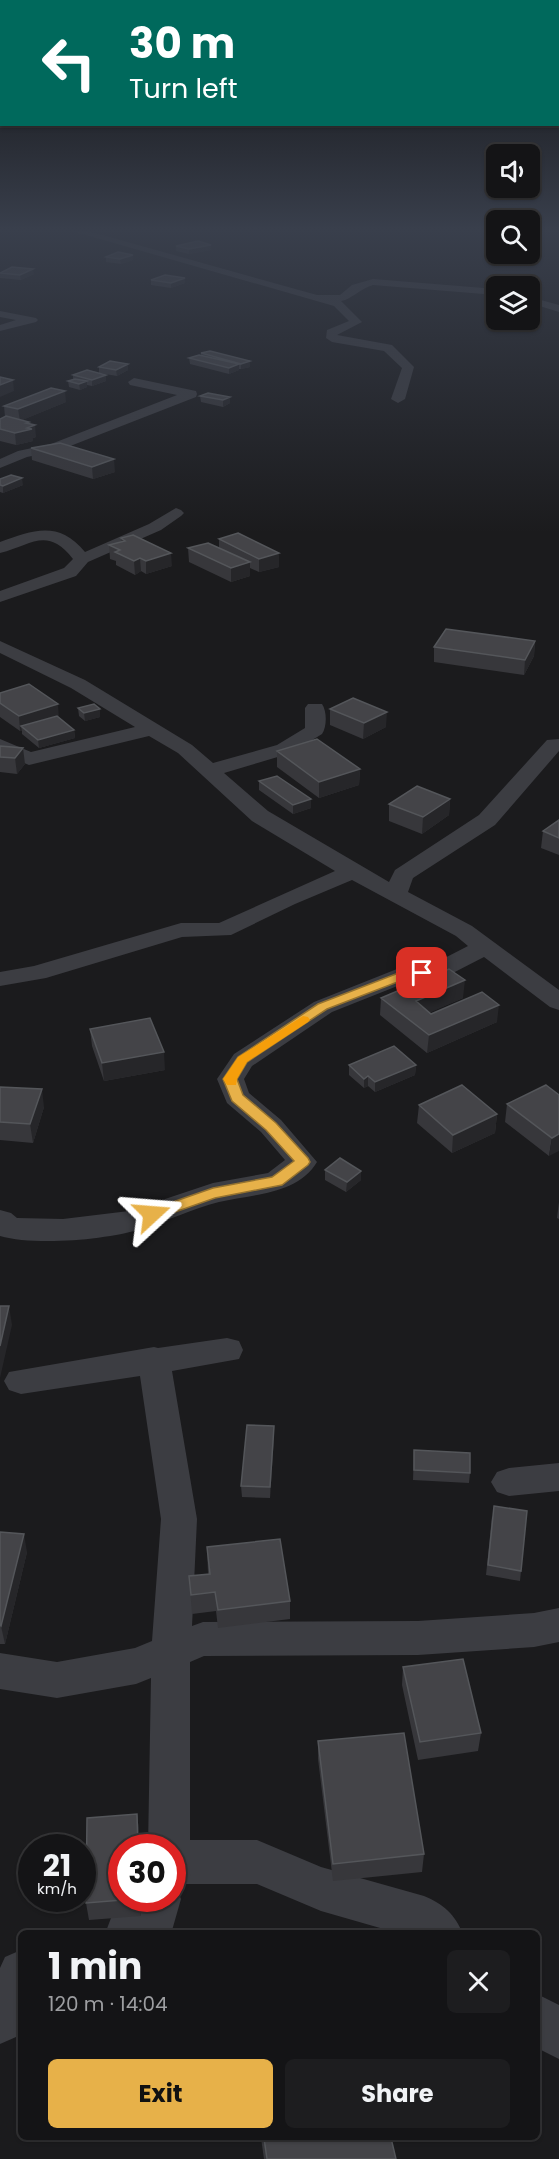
<!DOCTYPE html>
<meta charset="utf-8">
<style>
:root{--surface:#141416;--page:#1d1d1f;--text:#f1f3f6;--muted:#9d9ea1;--line:#333335;--accent:#e7b149}
body{margin:0;font-family:Poppins,sans-serif;background:var(--page);color:var(--text);height:100vh;display:flex;flex-direction:column;font-size:22px;white-space:nowrap}
*{box-sizing:border-box;margin:0}
p{font-size:20px;color:var(--muted)}
.icon{flex:none;width:33px;height:33px;fill:none;stroke:currentColor;stroke-width:2;stroke-linecap:round;stroke-linejoin:round}
.map{position:relative;flex:1;overflow:hidden}
.sheet{position:absolute;left:18px;top:1930px;width:522px;height:210px;display:flex;flex-direction:column;background:var(--surface);border-radius:9px;box-shadow:0 2px 4px #0004,0 0 0 2px var(--line)}
.sheet>*{flex:none}
.banner{position:absolute;left:0px;top:0px;width:560px;height:126px;box-shadow:0 2px 4px #0004,0 0 0 2px var(--line);background:#00695c;color:#fff;overflow:hidden}
.buttons{position:absolute;left:486px;top:144px;display:grid;gap:12px}
.buttons a{display:grid;place-items:center;width:54px;height:54px;border-radius:9px;background:var(--surface);box-shadow:0 2px 4px #0004,0 0 0 2px var(--line);font-size:30px}
.speed{position:absolute;left:18px;top:1834px;display:flex;gap:12px;font-size:30px;font-weight:700;text-align:center}
.speed>*{display:grid;place-content:center;width:78px;height:78px;border-radius:50%;background:var(--surface);box-shadow:0 2px 4px #0004,0 0 0 2px var(--line);line-height:1}
.speed small{font-size:15px;font-weight:400}
.speed .limit{border:9px solid #d22;background:#fff;color:#111}
.pin{position:absolute;display:grid;place-items:center;width:51px;height:51px;color:#fff;margin:-26px;border-radius:12px;box-shadow:0 3px 9px #0006}
.me{position:absolute;width:66px;margin:-33px;rotate:71deg;stroke-linejoin:round;filter:drop-shadow(0 0 4px #0008)}
.turn{display:flex;align-items:center;gap:21px;height:126px;padding:0 30px;font-size:27px}
.turn .icon{width:78px;height:78px;stroke-width:2.5}
.turn b{display:block;font-size:42px;line-height:51px}
.round{display:grid;place-items:center;flex:none;width:63px;height:63px;border-radius:9px;background:var(--page)}
.head{display:flex;align-items:center;justify-content:space-between;height:102px;padding:0 30px}
h1{font-size:36px;font-weight:700;line-height:45px}
.cta{display:flex;gap:12px;margin-top:auto;padding:12px 30px}
.cta a{flex:1;height:69px;border-radius:9px;background:var(--accent);color:#111;font-size:24px;font-weight:700;line-height:69px;text-align:center}
.cta a+a{background:var(--page);color:var(--text)}
.map>svg:first-child{display:block}
.lines{fill:none;stroke-linecap:round;stroke-linejoin:round}
.street{fill:#3c3d42;fill-rule:evenodd}
.wall{fill:#37373b}
.shaded-wall{fill:#262629}
.building{fill:#444448;stroke:#54565a;stroke-width:1.5}
.route{fill:#e7b149;stroke:#96732f;stroke-width:1.5}
.slow{fill:#f59e0b}
</style>
<div class="map">
<svg width="559" height="2159" viewBox="0 0 559 2159">
<rect width="100%" height="100%" fill="#1b1b1d"/>
<g class="lines">
<path class="street" d="M72 231H88L317 295H340L352 285 373 279 496 289V295L373 285C360 289 350 300 341 301L362 322 337 335 392 345 414 367 405 399 398 403 391 399 402 368 384 351 332 342 326 338 327 330 349 321 334 306Z
M530 297 559 305V312L530 303Z
M0 311 36 318 38 320 36 322 0 331V325L16 320 0 317Z
M134 378 196 391 197 394 196 397 60 450 27 457 0 468V459L18 451 51 444 177 395 130 385 128 382Z
M176 508 181 510 184 513 181 516 161 530 88 562 76 576 0 602V591L64 568 73 559C47 526 32 545 0 553V542C33 530 59 520 85 552L149 524Z
M0 641 85 680 192 745 213 763 277 745 305 728V708L308 704H322C327 711 327 727 322 734L291 753 224 773 268 811 389 882 395 870 479 815 547 740 559 739V751L495 825 413 878 408 892 472 926 559 990V1010L550 1007 484 957 447 976 410 981 332 1012 252 1066 244 1079 249 1093 281 1120 317 1162C297 1195 252 1194 219 1202 192 1209 167 1221 141 1229 106 1240 35 1246 0 1236V1210L11 1213 17 1218 63 1219 129 1211 213 1183 268 1173 285 1160 261 1132 227 1103 217 1079 234 1054 314 1002 397 969 433 964 468 946 456 936 352 880 295 904 231 935 182 937 46 978 0 986V972L34 966 181 923H219L335 871 252 821 178 753 149 736 29 765 0 753V739L31 752 135 727 71 688 0 653Z
M227 1338 239 1341 243 1350 239 1359 172 1371 197 1519 192 1626 203 1622 418 1621 534 1613 559 1608V1642L534 1647 418 1655 204 1656 190 1662V1840H257L321 1867 424 1896C443 1904 455 1914 463 1934H401L321 1911 257 1884H175L181 1899 171 1934H105L111 1918 134 1910 137 1899H172V1848H148L151 1678 136 1684 57 1698 0 1689V1653L57 1662 135 1648 152 1641 161 1519 140 1376 21 1394 9 1390 4 1381 9 1372 154 1347 158 1348Z
M559 1463V1491L509 1496 497 1492 491 1482 497 1472 509 1468Z
M21 1950V2027L16 2037 0 2044V1968L5 1957Z
M537 1994 559 2005V2059L537 2048Z"/>
</g>
<path class="wall" d="M176 246 211 250 189 254 176 251Z
M133 255V260L121 264 106 262V257Z
M0 272 34 274 21 280 0 278Z
M151 280 185 283 171 288 151 285Z
M210 351 250 367 241 369H239V370L229 374 190 364 189 358 201 355V353Z
M128 364V370L117 376 99 373V367Z
M73 375 106 381 92 386 87 385V387L80 390 69 387 68 381 73 379Z
M208 393 230 403 223 407 201 402 200 396Z
M66 402 22 420 29 423 36 437 33 438V441L16 445 0 441V419L5 417 4 406Z
M31 448 115 472 93 479 32 460Z
M0 479 23 485 3 493 0 492Z
M121 538 172 566 146 574 141 571 135 575 116 565V561L110 559 109 545 121 542Z
M219 539 279 567 259 572 250 568V576L231 582 189 562 188 548H219Z
M535 641 534 656 524 675 434 662V647Z
M0 693 59 718 74 730 75 738 39 748 22 734V731H20L0 717Z
M78 708 100 709V717L85 721 79 716Z
M330 709 386 727 363 739 330 725Z
M0 746 25 764 17 774 0 772Z
M277 751 360 769 359 785 319 798 277 767Z
M259 781 311 808 293 814 259 790Z
M450 799 449 815 422 834 389 821V804Z
M559 820V855L541 848 543 831Z
M381 998H463L430 1012 431 1014 497 1022 427 1053 380 1015Z
M90 1029 165 1070 104 1081 92 1046Z
M349 1065H416L415 1075 375 1092 368 1086 364 1088 349 1075Z
M0 1087 44 1107 33 1143 0 1140Z
M559 1095 549 1156 505 1122 507 1104Z
M419 1105 497 1114 495 1133 452 1153 417 1123Z
M325 1170 361 1180 346 1192 325 1180Z
M559 1202V1219L557 1218Z
M274 1436 270 1498 242 1497 241 1486Z
M414 1450 470 1473 469 1483 413 1480Z
M492 1516 521 1571 520 1581 486 1575Z
M0 1532 27 1552 5 1644H0Z
M207 1547 290 1601V1619L218 1628 216 1611 192 1614 189 1576 208 1574Z
M403 1667 481 1733 478 1751 418 1760 402 1685Z
M318 1741 424 1854 422 1872 333 1881 318 1759Z
M137 1814 139 1831 140 1848H122V1899H141V1916L89 1920 86 1903Z
M261 2138H391L396 2159H264Z"/>
<path class="shaded-wall" d="M211 245V250L189 254V249Z
M133 255V260L121 264 120 259Z
M33 269 34 274 21 280 20 275Z
M185 278V283L171 288V283Z
M250 361V367L241 369V364Z
M128 364V370L117 376 116 370Z
M239 364V370L229 374V368Z
M106 375V381L92 386V380Z
M13 380 14 391 0 397V385Z
M87 381V387L80 390 79 384Z
M65 391 66 402 20 421 18 409Z
M230 397V403L223 407V400Z
M29 422V427L35 425 36 437 33 438V441L16 445 15 433 26 423Z
M114 459 115 472 93 479 92 467Z
M22 478 23 485 3 493V486Z
M171 553 172 566 146 574V561Z
M279 553V567L259 572V559Z
M140 558 141 571 135 575 134 561Z
M250 562V576L231 582V568Z
M535 641 534 656 524 675 525 660Z
M58 704 59 719 21 726 22 731H20L19 716Z
M100 709V717L85 721 84 713Z
M387 712 386 727 363 739 364 723Z
M74 730 75 738 39 748 38 740Z
M23 748 25 764 17 774 15 758Z
M360 769 359 785 319 798V782Z
M311 799V808L293 814V805Z
M450 799 449 815 422 834 423 817Z
M465 980 463 998 415 1019 416 1001Z
M499 1005 497 1022 427 1053 429 1035Z
M164 1052 165 1070 104 1081 102 1063Z
M416 1065 415 1075 375 1092V1082Z
M368 1076V1086L364 1088V1079Z
M42 1089 44 1107 33 1143 30 1124Z
M497 1114 495 1133 452 1153 453 1135Z
M559 1134V1151L549 1156 552 1138Z
M361 1171V1180L346 1192 347 1182Z
M9 1306 12 1325 0 1378V1346Z
M274 1426V1436L270 1498V1487Z
M24 1534 27 1552 5 1644 1 1626Z
M137 1814 139 1831 140 1848H138Z
M139 1899H141V1916Z"/>
<path class="building" d="M198 241 211 245 189 249 176 246Z
M118 252 133 255 120 259 106 257Z
M12 267 33 269 20 275 0 273Z
M165 275 185 278 171 283 151 280Z
M210 351 250 361 241 364 201 353Z
M199 355 239 364 229 368 189 358Z
M110 361 128 364 116 370 99 367Z
M87 370 106 375 92 380 73 375Z
M0 377 13 380 0 385Z
M75 379 87 381 79 384 68 381Z
M51 388 65 391 18 409 4 406Z
M208 393 230 397 223 400 200 396Z
M6 416 29 422 26 423 35 425 27 428 32 429 15 433 0 429V419Z
M60 443 114 459 92 467 31 448Z
M11 475 22 478 3 486 0 485V479Z
M238 533 279 553 259 559 219 539Z
M133 535 171 553 146 561 140 558 134 561 115 552 120 550 109 545 125 541 121 538Z
M208 543 250 562 231 568 188 548Z
M446 629 535 641 525 660 434 647Z
M29 684 58 704 19 716 0 703V693Z
M353 698 387 712 364 723 330 709Z
M94 704 100 709 84 713 78 708Z
M57 716 74 730 38 740 21 726Z
M317 739 360 769 319 782 277 751Z
M0 746 23 748 15 758 0 757Z
M277 776 311 799 293 805 259 781Z
M417 786 450 799 423 817 389 804Z
M559 820V838L543 831Z
M449 969 465 980 416 1001 431 1014 482 992 499 1005 429 1035 381 998Z
M150 1018 164 1052 102 1063 90 1029Z
M394 1046 416 1065 375 1082 368 1076 364 1079 349 1065Z
M462 1085 497 1114 453 1135 419 1105Z
M546 1085 559 1095V1134L552 1138 507 1104Z
M0 1087 42 1089 30 1124 0 1122Z
M340 1158 361 1171 347 1182 325 1170Z
M0 1306H9L0 1346Z
M247 1425 274 1426 270 1487 241 1486Z
M414 1450 470 1453V1473L414 1470Z
M494 1506 527 1511 521 1571 488 1565Z
M0 1532 24 1534 1 1626 0 1625Z
M280 1539 290 1601 218 1610 215 1592 191 1595 189 1576 210 1574 207 1547Z
M463 1659 481 1733 420 1742 403 1667Z
M404 1733 424 1854 333 1864 318 1741Z
M137 1814 138 1848H122V1899H135L86 1903 87 1818Z
M264 2138H391L396 2159H267Z"/>
<linearGradient id="sky" x2="0" y2="1"><stop stop-color="#0f0f10"/><stop offset="0.43" stop-color="#393f4c"/><stop offset="1" stop-color="#393f4c" stop-opacity="0"/></linearGradient>
<rect width="559" height="533" fill="url(#sky)"/>
<path class="route" d="M422 969 426 970 428 973 426 975 408 978 327 1009 247 1062 237 1079 243 1095 276 1123 308 1158 310 1162 308 1165 282 1185 215 1198 158 1218H147L145 1214 147 1211 213 1188 272 1177 294 1161 266 1130 232 1101 223 1079 238 1057 318 1004 401 972Z"/>
<path class="slow" d="M303 1016 308 1017 310 1020 308 1022 247 1062 237 1079 236 1085H227L223 1079 238 1057Z"/>
</svg>
<div class="buttons">
<a><svg class="icon" aria-label="sound" viewBox="0 0 24 24"><path d="M4 9h4l5-4v14l-5-4H4zM17 9q2 3 0 6"/></svg></a>
<a><svg class="icon" aria-label="search" viewBox="0 0 24 24"><circle cx="10" cy="10" r="6"/><path d="M15 15l6 6"/></svg></a>
<a><svg class="icon" aria-label="layers" viewBox="0 0 24 24"><path d="M12 4l9 5-9 5-9-5zM3 14l9 5 9-5"/></svg></a>
</div>
<div class="speed"><div>21<small>km/h</small></div><div class="limit">30</div></div>
<div class="pin" style="left:422px;top:973px;background:#d93025"><svg class="icon" aria-label="arrive" viewBox="0 0 24 24"><path d="M6 21V4h12l-3 4 3 4H6"/></svg></div>
<svg class="me" style="left:152px;top:1214px" viewBox="-20 -20 40 40"><path d="M0-17L14 15 0 8-14 15z" fill="#e7b149" stroke="#fff" stroke-width="4"/></svg>
<div class="banner">
<div class="turn"><svg class="icon" aria-label="left" viewBox="0 0 24 24"><path d="M17 20v-9H6M10 6l-5 5 5 5"/></svg><div><b>30 m</b>Turn left</div></div>
</div>
<section class="sheet">
<div class="head"><div><h1>1 min</h1><p>120 m · 14:04</p></div><a class="round"><svg class="icon" aria-label="close" viewBox="0 0 24 24"><path d="M6 6l12 12M18 6L6 18"/></svg></a></div>
<div class="cta"><a>Exit</a><a>Share</a></div>
</section>
</div>
